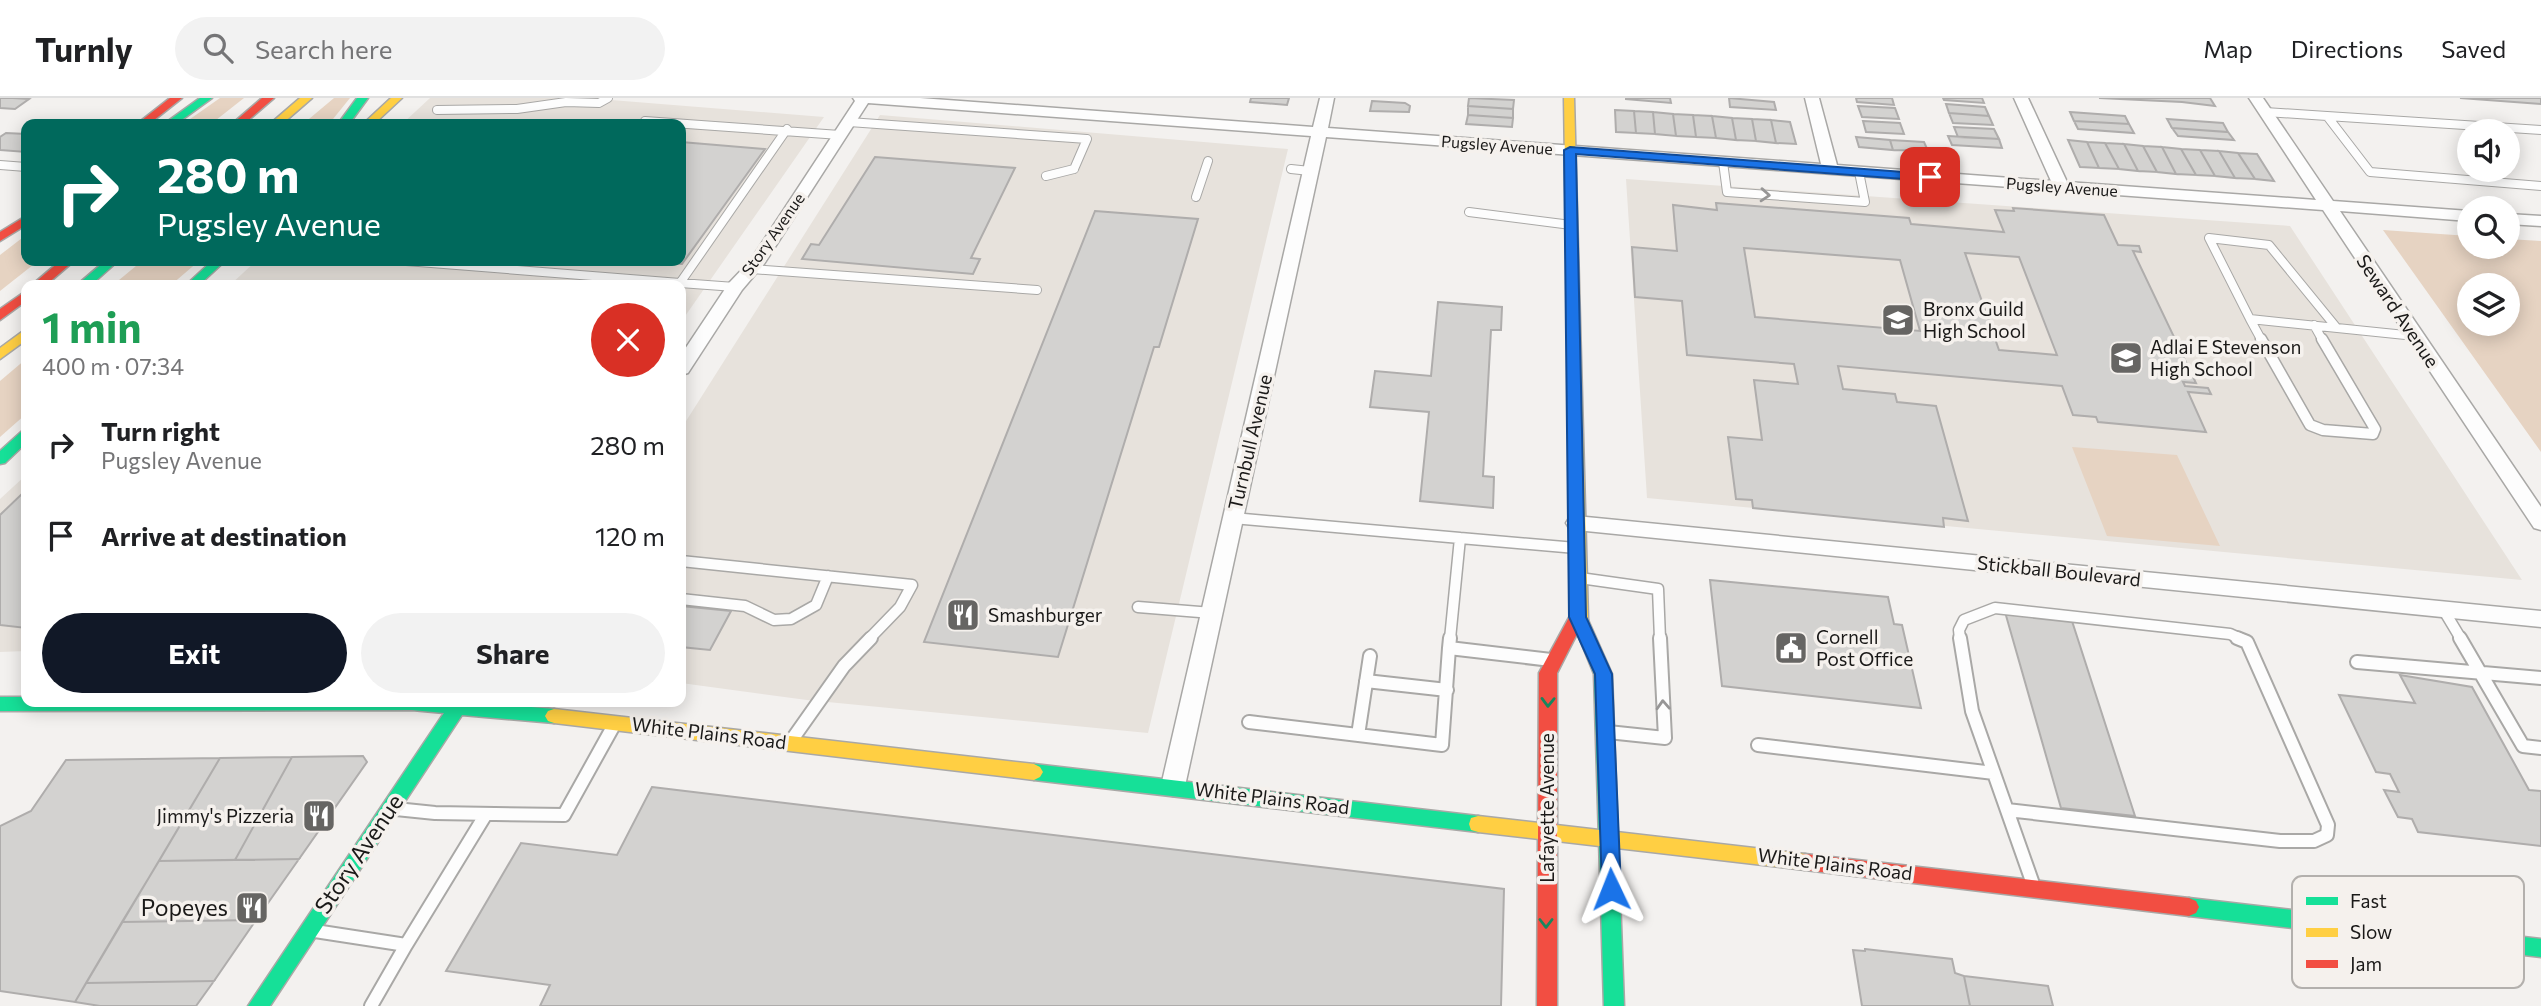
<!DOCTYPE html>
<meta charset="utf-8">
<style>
:root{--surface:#fff;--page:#f2f2f2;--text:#202124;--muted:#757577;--line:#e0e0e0;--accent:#111827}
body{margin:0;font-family:Commissioner,sans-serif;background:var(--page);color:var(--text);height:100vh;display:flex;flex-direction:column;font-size:26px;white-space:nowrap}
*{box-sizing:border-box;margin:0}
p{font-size:23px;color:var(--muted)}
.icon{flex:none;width:38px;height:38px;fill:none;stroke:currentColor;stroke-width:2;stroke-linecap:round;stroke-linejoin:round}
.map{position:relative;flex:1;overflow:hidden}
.panel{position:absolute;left:21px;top:182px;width:665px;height:427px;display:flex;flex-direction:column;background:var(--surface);border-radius:14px;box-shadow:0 4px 18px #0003}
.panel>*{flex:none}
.guide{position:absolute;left:21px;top:21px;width:665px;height:147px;border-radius:14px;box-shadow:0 4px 18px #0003;background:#00695c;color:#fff;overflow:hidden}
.tools{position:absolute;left:2457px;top:21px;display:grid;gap:14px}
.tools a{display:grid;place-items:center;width:63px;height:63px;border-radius:50%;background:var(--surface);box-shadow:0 4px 18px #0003;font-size:35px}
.pin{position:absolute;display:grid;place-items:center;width:60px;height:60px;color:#fff;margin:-30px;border-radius:14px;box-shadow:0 4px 10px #0006}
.me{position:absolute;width:77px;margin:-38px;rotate:358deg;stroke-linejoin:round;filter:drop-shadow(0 0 5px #0008)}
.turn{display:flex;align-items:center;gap:24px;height:147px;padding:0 21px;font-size:32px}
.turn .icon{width:91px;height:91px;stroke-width:2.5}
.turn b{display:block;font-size:49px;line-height:60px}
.round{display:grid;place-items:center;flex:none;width:74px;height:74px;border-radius:37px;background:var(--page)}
.headline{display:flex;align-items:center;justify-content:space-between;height:119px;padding:0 21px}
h1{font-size:42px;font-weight:700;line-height:52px;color:#1e9e55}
.button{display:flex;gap:14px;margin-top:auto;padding:14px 21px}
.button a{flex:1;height:80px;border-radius:42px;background:var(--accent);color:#fff;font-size:28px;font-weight:700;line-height:80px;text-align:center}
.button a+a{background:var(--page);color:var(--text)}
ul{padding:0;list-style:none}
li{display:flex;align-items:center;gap:21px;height:91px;padding:0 21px}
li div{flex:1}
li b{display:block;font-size:26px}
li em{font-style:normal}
header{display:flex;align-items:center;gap:42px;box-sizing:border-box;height:98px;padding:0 35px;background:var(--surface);border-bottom:2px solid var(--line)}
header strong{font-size:33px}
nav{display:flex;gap:38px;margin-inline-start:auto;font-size:24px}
.search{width:490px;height:63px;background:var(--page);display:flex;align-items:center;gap:18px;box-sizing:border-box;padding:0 24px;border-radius:38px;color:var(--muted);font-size:26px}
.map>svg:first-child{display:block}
.built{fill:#e7e2dc}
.green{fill:#e6d3c2;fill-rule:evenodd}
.building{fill:#d3d2d0;stroke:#afadac;stroke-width:2;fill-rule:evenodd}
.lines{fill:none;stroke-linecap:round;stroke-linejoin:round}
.lane-far2-casing{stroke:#a9a8a6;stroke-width:10}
.lane-far1-casing{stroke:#a9a8a6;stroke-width:13}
.lane-casing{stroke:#a9a8a6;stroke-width:16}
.street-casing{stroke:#a9a8a6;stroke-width:3}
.fast-casing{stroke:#a9a8a6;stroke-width:3}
.slow-casing{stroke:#a9a8a6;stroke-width:3}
.jam-casing{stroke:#a9a8a6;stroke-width:3}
.lane-far2{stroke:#fdfdfd;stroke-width:8}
.lane-far1{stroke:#fdfdfd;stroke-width:10}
.lane{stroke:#fdfdfd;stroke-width:12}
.street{fill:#fdfdfd;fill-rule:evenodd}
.fast{fill:#16e098;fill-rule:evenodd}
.slow{fill:#ffcf43;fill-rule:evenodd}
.jam{fill:#f24e42;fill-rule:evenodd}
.oneway{stroke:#979696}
.oneway2{stroke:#18865e}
.route{fill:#1a73e8;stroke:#114b97;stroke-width:2}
.labels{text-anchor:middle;stroke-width:7;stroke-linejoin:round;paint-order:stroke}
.far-street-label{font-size:16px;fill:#1a1918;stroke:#f5f1ed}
.poi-label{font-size:19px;fill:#1a1918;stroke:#f5f1ed;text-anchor:start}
.street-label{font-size:19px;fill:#1a1918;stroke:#f5f1ed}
.near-street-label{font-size:23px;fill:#1a1918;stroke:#f5f1ed}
.near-poi-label{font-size:23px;fill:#1a1918;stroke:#f5f1ed;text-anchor:end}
.key{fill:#f5f1ed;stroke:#b3b0ad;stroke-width:2}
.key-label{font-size:19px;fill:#1a1918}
</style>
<header>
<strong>Turnly</strong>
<div class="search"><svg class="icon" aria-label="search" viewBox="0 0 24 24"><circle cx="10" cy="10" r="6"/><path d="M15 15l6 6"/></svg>Search here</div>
<nav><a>Map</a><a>Directions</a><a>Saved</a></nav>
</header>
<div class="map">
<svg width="2541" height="908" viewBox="0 0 2541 908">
<rect width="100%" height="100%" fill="#f3f1ef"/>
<path class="built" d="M430 0H586L824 19 681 224V187H230L256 163H681V26H402Z
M880 17 1288 51 1148 635 807 602 681 585V331Z
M1626 81 2290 128 2522 482 1647 400Z
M26 377V553L0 554V401Z"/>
<path class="green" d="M220 0H244L211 26H183Z
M334 0H350L329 26H303Z
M2383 132 2469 138V149H2508V141L2541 143V354ZM2508 187V226H2469V187Z
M26 137V163H38L0 193V157Z
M142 163H199L171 187H113Z
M26 261V316L0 339V283Z
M2072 349 2177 357 2220 448 2107 438Z"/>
<path class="building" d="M0 0H13L29 1 15 11 0 10Z
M1251 0H1289L1287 7 1250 4Z
M1469 0 1514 2 1513 11 1468 8Z
M1626 0H1670L1671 5 1626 1Z
M1729 0 1774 4 1776 12 1730 9Z
M1856 0H1892L1894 7 1857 4Z
M1943 0H1982L1984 5 1944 2Z
M2099 0H2210L2215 8 2182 4Z
M2460 0H2541V6Z
M1372 3 1405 5 1410 8 1409 14 1370 13Z
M1946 6 1985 9 1989 18 1949 15Z
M1468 8 1513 11V20L1468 17Z
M1858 8 1895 10 1899 21 1862 19Z
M1615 12 1634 13 1636 35 1616 34Z
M1634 13 1653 14 1655 36 1636 35Z
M1653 14 1673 16 1676 38 1655 36Z
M2070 14 2125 18 2129 26 2074 23Z
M1949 15 1989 18 1993 27 1953 25Z
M1673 16 1693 17 1696 39 1676 38Z
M1468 17 1513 20 1512 29 1466 26Z
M1693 17 1712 18 1716 40 1696 39Z
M1712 18 1732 20 1736 42 1716 40Z
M1732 20 1752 21 1756 43 1736 42Z
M1752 21 1771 22 1776 45 1756 43Z
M2167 21 2223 25 2228 34 2172 30Z
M1771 22 1790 24 1796 46 1776 45Z
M1863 23 1900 25 1904 36 1866 34Z
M2074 23 2129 26 2134 35 2078 31Z
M1954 29 1994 31 1999 41 1958 39Z
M2172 30 2228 34 2234 42 2178 38Z
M6 35 26 36V54L0 52V39Z
M1948 38 1999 41 2002 50 1952 47Z
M1856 39 1890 42 1893 52 1859 49Z
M1890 42 1924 44 1928 53 1893 52Z
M2068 42 2087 44 2099 70 2080 69Z
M681 44 765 51 682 166 641 163H681Z
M2087 44 2105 45 2119 71 2099 70Z
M2105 45 2124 46 2138 73 2119 71Z
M2124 46 2143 48 2157 74 2138 73Z
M2143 48 2162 49 2176 76 2157 74Z
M2162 49 2181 51 2196 77 2176 76Z
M2181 51 2200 52 2215 78 2196 77Z
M2200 52 2219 53 2235 80 2215 78Z
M2219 53 2238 55 2255 81 2235 80Z
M2238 55 2257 56 2274 83 2255 81Z
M875 59 1015 70 971 160 980 161 973 176 802 161 811 146 819 147Z
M1716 105 1909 120 1911 126 2004 134 1995 112 2014 113 2013 110 2104 117 2118 147 2139 148 2141 154 2133 153 2196 285 2183 284 2185 288 2208 290 2211 296 2188 294 2206 334 2098 324 2096 319 2073 317 2062 288 1838 268 1843 291 1895 296 1897 304 1936 308 1968 423 1943 420 1944 429 1753 410 1752 402 1736 401 1728 339 1762 342 1754 282 1798 286 1794 266 1687 257 1682 203 1635 199 1632 149 1677 153 1673 107 1717 112ZM1744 150 1900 162 1920 233 1755 219ZM1965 155 2019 159 2057 257 1999 252Z
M1095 113 1198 121 1159 249H1154L1058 559 924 544Z
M1438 204 1502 209 1501 232H1491L1483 378 1494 379 1493 410 1420 403 1429 314 1370 309 1375 273 1431 278Z
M26 392V530L0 527V417Z
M1710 482 1888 499 1894 526 1902 527 1921 610 1722 588Z
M681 508 731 513 710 552 681 549Z
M2005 514 2071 520 2135 718 2061 710Z
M2400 577 2472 589 2529 692 2541 693V748L2418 734 2412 721 2398 719 2384 692 2399 694 2390 676 2376 674 2339 597 2415 605Z
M363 658 367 664 299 761 235 762 292 659Z
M292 659 235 762 159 763 220 660Z
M220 660 75 904 0 893V728L31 713 66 662Z
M652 689 1504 791 1501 908H540L550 887 446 873 521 745 617 757Z
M299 761 256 822 122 824 159 763Z
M256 822 214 883 86 885 122 824Z
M1865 851 1952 861 1955 875 1964 878 1970 908H1862L1853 852 1865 853Z
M1964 878 2048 888 2053 908H1970Z
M214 883 196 908H100L75 904 86 885Z"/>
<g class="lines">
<defs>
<path id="lane-far2" d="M437 12 517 11 566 4 599 5 608 0
M2265 14 2327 18
M645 23 840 37
M849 24 1087 41 1074 71
M2541 32 2327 18 2370 74 2541 88
M1723 64 1727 94 1865 104 1859 74
M0 67 26 69
M1291 71 1310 73
M1046 78 1074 71
M1196 99 1208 63
M1469 114 1571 127
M406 163 680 185
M752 171 1037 192
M735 189 680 185 787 31
M2250 221 2262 243
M2314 227 2323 243
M2336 229 2269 147 2209 140 2250 221 2415 238"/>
<path id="lane-far1" d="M2261 241 2310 327 2323 332 2373 336 2375 331 2322 241
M1233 420 1460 440 1450 541
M1460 440 1576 450
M681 463 912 487 900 509 869 541
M1580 480 1658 491 1660 541
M681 501 745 508 774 522 791 521 816 507 828 478
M1138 509 1212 515
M2443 511 2461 541
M1960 541 1959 532 1964 522 1995 510 2230 536 2241 541"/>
<path id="lane" d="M1450 540 1449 550 1551 562
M1960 540 1972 613 2033 786
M2460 540 2523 648 2541 650
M2357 564 2541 580
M1366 583 1447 592
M1249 624 1442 647 1449 550
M1608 634 1665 640 1660 540
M1358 637 1370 558
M791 643 844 568 871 540
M1758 647 1994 675
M396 711 435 715 564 717 614 627
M2007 712 2280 743H2314L2327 737 2328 727 2247 544 2237 540
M315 833 406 847 486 716
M371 908 406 847"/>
<path id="street" d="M853 0H920L1313 29 1320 0H1334L1328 30 1821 66 1805 0H1819L1837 67 2051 83 2014 0H2028L2067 84 2316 102 2249 0H2263L2333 103 2469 113V123L2340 113 2541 409V432L2534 430 2323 112 1326 39 1185 688 1182 695 1173 698 1164 695 1161 688 1311 38 868 5 764 166 742 192 688 275 681 277V257L729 185 750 163 855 3Z
M2508 116 2541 118V128L2508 126Z
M1576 418 2541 513V529L1576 432 1569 430 1566 425 1569 420Z"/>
<path id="fast" d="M200 0H212L176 26H164Z
M357 0H368L349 26H338Z
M105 163H118L91 187H77Z
M212 163H225L199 187H186Z
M26 332V345L5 365 0 366V353L21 334Z
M1580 516 1586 518 1588 522 1612 576 1624 908H1604L1594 576 1572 522 1574 518Z
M0 599H26V604H475L554 611 560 613 563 618 560 623 554 625 462 617 270 908H248L444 615 412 612 0 613Z
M1034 666 1478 718 1485 720 1487 726 1485 732 1478 734 1034 682 1028 679 1025 674 1028 669Z
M2189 800 2541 841V859L2189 818 2182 815 2179 809 2182 803Z"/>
<path id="slow" d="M300 0H312L282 26H270Z
M391 0H402L374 26H363Z
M1564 0H1574L1588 522 1586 526H1574L1572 522Z
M26 231V242L0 261V250Z
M554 611 1034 666 1040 669 1043 674 1040 679 1034 682 554 625 548 623 545 618 548 613Z
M1478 718 1805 756 1812 758 1815 764 1812 770 1805 772 1478 734 1471 732 1469 726 1471 720Z"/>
<path id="jam" d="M170 0H182L149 26H137Z
M262 0H274L244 26H232Z
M26 118V127L0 143V134Z
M60 163H74L46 187H32Z
M26 193V203L0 222V211Z
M1578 512 1584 514 1586 518 1557 575V908H1537L1539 575 1572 514Z
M1805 756 2189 800 2196 803 2199 809 2196 815 2189 818 1805 772 1798 770 1795 764 1798 758Z"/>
</defs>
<use href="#lane-far2" class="lane-far2-casing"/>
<use href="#lane-far1" class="lane-far1-casing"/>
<use href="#lane" class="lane-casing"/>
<use href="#street" class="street-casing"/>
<use href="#fast" class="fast-casing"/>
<use href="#slow" class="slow-casing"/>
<use href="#jam" class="jam-casing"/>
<use href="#lane-far2" class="lane-far2"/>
<use href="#lane-far1" class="lane-far1"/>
<use href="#lane" class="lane"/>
<use href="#street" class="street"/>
<use href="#fast" class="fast"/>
<use href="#slow" class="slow"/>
<use href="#jam" class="jam"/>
</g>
<defs><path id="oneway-chevron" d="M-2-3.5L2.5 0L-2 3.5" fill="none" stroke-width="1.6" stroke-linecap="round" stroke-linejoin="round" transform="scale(1.75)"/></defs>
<g class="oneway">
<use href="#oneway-chevron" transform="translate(1765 97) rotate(4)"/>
<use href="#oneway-chevron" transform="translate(1663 607) rotate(-93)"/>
</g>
<g class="oneway2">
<use href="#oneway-chevron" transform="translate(1548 604) rotate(91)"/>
<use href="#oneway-chevron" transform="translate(1546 825) rotate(90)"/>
</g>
<path class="route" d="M1570 49 1930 76 1936 79 1930 83 1576 56 1586 519 1612 576 1621 791 1618 797 1611 799 1605 797 1602 791 1595 576 1569 519 1564 52Z"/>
<defs>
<symbol id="school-square" viewBox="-11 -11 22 22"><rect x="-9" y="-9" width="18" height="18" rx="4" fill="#666563" stroke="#f5f1ed"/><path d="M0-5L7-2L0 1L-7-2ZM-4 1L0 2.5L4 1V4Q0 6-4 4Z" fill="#fff"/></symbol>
<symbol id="restaurant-square" viewBox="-11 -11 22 22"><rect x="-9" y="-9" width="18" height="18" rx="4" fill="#666563" stroke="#f5f1ed"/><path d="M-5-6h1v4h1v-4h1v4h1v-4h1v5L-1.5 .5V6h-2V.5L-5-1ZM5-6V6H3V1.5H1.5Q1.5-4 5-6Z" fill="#fff"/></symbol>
<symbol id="civic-square" viewBox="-11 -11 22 22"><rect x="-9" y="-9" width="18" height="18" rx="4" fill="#666563" stroke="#f5f1ed"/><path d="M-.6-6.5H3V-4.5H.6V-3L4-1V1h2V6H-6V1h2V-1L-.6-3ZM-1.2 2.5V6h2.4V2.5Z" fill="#fff"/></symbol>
</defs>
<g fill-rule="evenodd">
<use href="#school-square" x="1879" y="203" width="38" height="38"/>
<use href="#school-square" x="2107" y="241" width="38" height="38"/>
<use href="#restaurant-square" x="944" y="498" width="38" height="38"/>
<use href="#civic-square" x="1772" y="531" width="38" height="38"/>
<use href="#restaurant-square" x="300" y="699" width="38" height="38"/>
<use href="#restaurant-square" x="233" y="791" width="38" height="38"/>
</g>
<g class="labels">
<g class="far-street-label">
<text transform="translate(1497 47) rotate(4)" y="6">Pugsley Avenue</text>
<text transform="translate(2062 89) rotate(4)" y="6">Pugsley Avenue</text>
<text transform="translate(773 136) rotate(-55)" y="6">Story Avenue</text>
</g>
<g class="poi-label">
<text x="1923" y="218">Bronx Guild<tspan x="1923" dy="22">High School</tspan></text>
<text x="2150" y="256">Adlai E Stevenson<tspan x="2150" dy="22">High School</tspan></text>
<text x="988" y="524">Smashburger</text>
<text x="1816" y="546">Cornell<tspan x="1816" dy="22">Post Office</tspan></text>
<text x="294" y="725" text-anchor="end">Jimmy's Pizzeria</text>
</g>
<g class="street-label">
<text transform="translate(2398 213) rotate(56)" y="7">Seward Avenue</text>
<text transform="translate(1250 344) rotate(-77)" y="7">Turnbull Avenue</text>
<text transform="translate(2059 473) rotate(6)" y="7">Stickball Boulevard</text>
<text transform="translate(709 635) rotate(7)" y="7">White Plains Road</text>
<text transform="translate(1272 700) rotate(7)" y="7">White Plains Road</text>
<text transform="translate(1547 710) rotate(-90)" y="7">Lafayette Avenue</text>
<text transform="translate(1835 766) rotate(7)" y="7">White Plains Road</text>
</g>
<g class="near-street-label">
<text transform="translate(359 756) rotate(-56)" y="8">Story Avenue</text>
</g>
<g class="near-poi-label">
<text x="228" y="818">Popeyes</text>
</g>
</g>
<rect x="2292" y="778" width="232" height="112" rx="10" class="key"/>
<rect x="2306" y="799" width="32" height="8" fill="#16e098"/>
<rect x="2306" y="830" width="32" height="9" fill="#ffcf43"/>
<rect x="2306" y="862" width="32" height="8" fill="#f24e42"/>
<g class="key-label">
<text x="2350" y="810">Fast</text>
<text x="2350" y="841">Slow</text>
<text x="2350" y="873">Jam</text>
</g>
</svg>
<div class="tools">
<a><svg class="icon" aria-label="sound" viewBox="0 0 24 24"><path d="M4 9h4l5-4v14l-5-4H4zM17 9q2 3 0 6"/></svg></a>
<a><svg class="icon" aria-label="search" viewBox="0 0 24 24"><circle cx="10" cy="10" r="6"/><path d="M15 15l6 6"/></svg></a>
<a><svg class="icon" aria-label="layers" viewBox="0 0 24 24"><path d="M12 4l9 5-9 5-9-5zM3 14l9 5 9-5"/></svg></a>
</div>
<div class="pin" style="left:1930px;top:79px;background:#d93025"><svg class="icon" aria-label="arrive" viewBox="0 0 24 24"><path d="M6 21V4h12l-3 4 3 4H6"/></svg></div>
<svg class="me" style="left:1611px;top:791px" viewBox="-20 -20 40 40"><path d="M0-17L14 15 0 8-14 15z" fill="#1a73e8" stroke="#fff" stroke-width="4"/></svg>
<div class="guide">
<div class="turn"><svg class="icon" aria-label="right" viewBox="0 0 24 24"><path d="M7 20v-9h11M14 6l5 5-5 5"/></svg><div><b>280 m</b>Pugsley Avenue</div></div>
</div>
<section class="panel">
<div class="headline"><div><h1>1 min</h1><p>400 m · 07:34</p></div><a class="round" style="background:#d93025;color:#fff"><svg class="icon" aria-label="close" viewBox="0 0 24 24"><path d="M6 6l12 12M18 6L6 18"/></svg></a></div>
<ul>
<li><svg class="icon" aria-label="right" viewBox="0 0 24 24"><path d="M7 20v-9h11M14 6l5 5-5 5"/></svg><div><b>Turn right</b><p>Pugsley Avenue</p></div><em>280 m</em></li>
<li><svg class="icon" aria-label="arrive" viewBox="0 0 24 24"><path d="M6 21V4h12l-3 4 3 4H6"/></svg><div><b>Arrive at destination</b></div><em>120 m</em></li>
</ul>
<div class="button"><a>Exit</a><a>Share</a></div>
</section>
</div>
